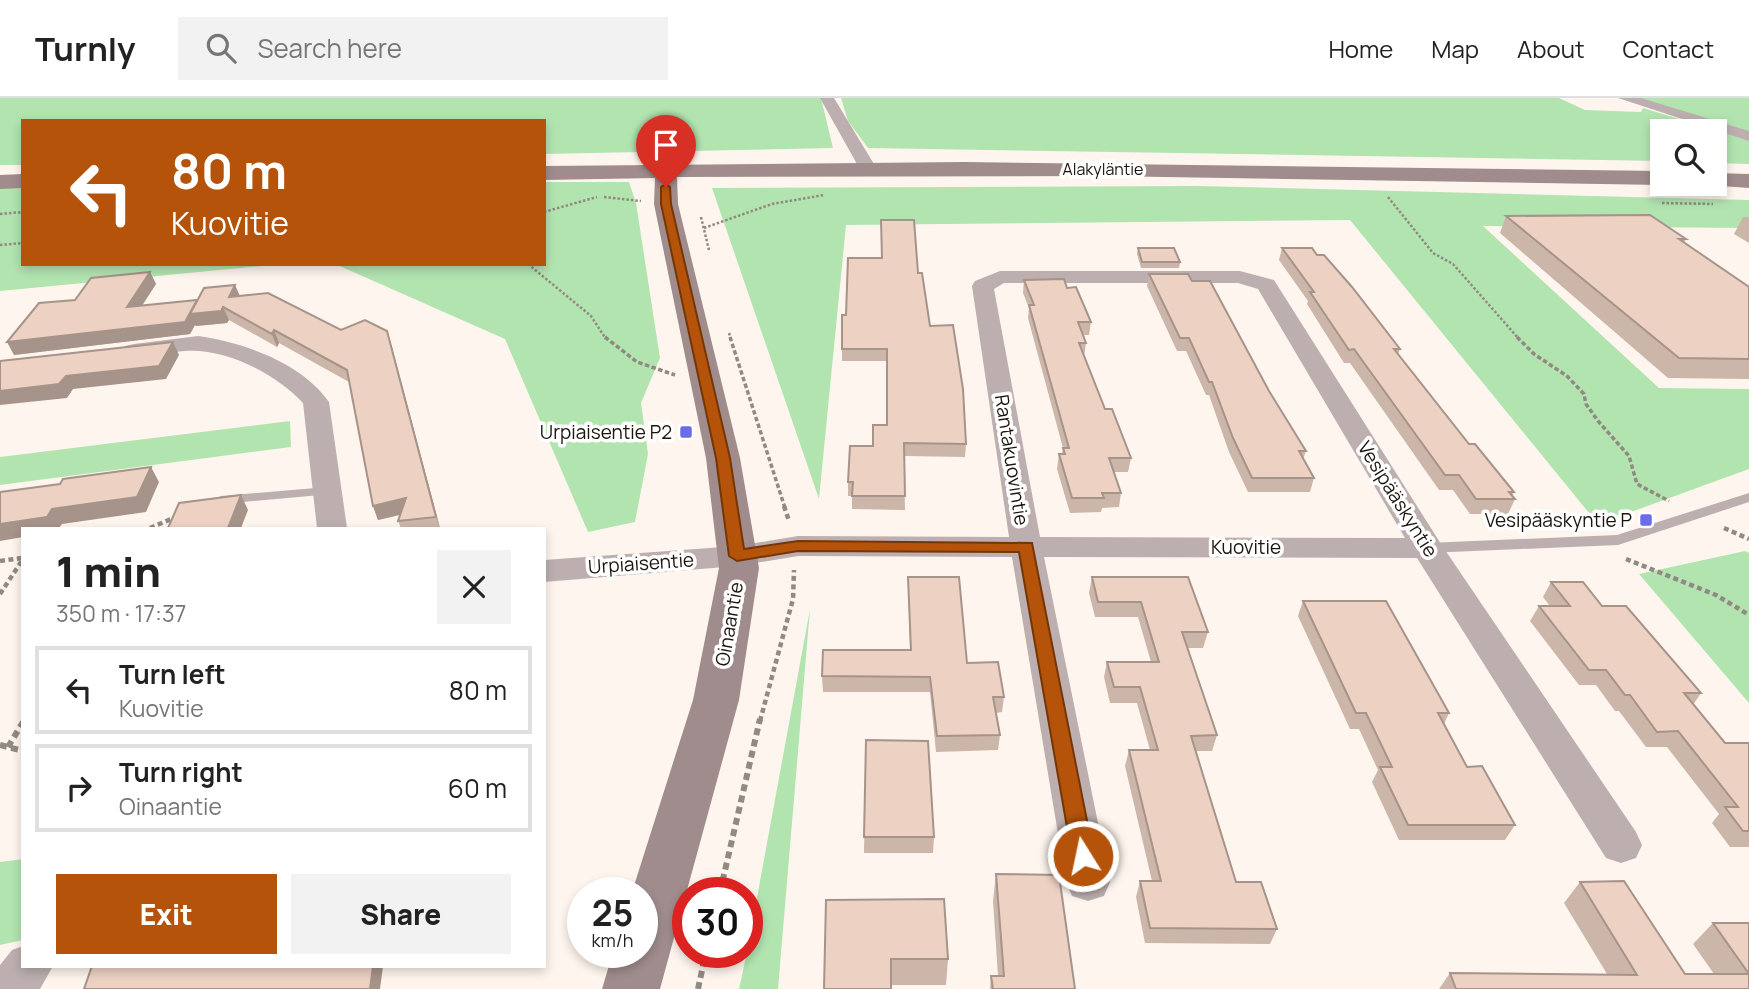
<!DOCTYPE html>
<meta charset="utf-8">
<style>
:root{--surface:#fff;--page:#f2f2f2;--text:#222;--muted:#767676;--line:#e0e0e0;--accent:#b45309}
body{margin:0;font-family:Manrope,sans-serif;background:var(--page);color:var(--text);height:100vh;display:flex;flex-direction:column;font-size:26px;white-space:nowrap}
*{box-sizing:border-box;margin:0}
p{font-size:23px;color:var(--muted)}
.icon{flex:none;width:38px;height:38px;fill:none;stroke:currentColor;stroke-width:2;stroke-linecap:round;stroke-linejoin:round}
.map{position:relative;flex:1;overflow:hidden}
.drawer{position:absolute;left:21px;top:429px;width:525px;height:441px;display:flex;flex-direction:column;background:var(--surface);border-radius:0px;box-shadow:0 4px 10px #0003}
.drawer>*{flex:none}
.hud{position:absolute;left:21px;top:21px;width:525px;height:147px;border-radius:0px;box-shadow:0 4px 10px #0003;background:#b45309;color:#fff;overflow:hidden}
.controls{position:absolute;left:1650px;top:21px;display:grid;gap:14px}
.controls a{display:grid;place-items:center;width:77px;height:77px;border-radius:0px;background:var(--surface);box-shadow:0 4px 10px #0003;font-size:35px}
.speed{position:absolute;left:567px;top:779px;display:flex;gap:14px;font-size:35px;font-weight:700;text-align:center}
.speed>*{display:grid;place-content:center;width:91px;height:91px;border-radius:50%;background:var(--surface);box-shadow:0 4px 10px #0003;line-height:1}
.speed small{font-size:18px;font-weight:400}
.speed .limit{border:10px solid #d22;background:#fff;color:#111}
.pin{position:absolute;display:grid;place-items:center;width:60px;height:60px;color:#fff;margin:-72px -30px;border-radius:50% 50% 50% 0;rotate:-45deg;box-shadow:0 0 7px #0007}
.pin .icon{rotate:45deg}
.me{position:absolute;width:77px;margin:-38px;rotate:350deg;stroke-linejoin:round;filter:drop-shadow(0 0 5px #0008)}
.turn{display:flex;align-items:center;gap:24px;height:147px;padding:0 35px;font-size:32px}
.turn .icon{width:91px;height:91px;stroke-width:2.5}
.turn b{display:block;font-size:49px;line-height:60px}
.round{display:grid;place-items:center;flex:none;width:74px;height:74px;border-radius:0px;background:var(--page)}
.headline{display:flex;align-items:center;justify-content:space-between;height:119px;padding:0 35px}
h1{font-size:42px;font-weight:800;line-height:52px}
.action{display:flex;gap:14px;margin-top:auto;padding:14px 35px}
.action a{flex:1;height:80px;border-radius:0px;background:var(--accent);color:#fff;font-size:28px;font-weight:800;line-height:80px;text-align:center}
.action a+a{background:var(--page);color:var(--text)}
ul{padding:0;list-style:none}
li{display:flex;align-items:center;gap:21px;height:88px;margin:0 14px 10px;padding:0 21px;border:4px solid var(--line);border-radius:0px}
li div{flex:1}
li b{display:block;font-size:26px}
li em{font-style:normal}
header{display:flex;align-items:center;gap:42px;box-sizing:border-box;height:98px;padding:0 35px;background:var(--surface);border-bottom:2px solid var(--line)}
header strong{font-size:33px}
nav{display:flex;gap:38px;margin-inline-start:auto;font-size:24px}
.search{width:490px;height:63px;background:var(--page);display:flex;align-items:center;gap:18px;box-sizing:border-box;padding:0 24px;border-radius:0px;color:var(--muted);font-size:26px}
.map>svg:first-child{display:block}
.green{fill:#b2e4b0}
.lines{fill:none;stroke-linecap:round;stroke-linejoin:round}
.path-far3{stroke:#918a82;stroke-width:2.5;stroke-dasharray:2.5 2;stroke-linecap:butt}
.path-far2{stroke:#918a82;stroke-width:3.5;stroke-dasharray:4.5 2.5;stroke-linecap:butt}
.path-far1{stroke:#918a82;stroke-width:4.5;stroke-dasharray:5 3.5;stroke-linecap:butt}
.path{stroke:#918a82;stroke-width:6;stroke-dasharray:7 4.5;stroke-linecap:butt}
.lane{fill:#bdafb0;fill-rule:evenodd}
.street{fill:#bdafb0;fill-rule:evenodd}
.secondary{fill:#a08c8d;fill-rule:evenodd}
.wall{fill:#ccb5a9}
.shaded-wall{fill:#a69389}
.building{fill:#edd2c4;stroke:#a69389;stroke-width:2}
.route{fill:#b45309;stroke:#753606;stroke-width:2}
.poi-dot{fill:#6c6ce6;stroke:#fff;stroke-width:2.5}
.labels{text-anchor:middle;stroke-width:7;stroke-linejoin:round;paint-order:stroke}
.far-street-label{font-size:16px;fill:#1c150e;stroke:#fff}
.poi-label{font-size:19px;fill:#1c150e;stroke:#fff;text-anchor:end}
.street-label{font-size:19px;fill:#1c150e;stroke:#fff}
</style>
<header>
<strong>Turnly</strong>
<div class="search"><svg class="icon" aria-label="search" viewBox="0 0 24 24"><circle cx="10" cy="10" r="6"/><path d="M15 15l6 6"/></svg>Search here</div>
<nav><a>Home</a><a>Map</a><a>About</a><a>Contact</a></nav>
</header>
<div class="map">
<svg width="1749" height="891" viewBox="0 0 1749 891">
<rect width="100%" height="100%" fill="#fef6ee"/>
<path class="green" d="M0 0H821L833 50 544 56V23H23V67H0Z
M841 0H1559L1585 12 1641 14 1643 10 1749 42V66L1715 65V33H1662V63L868 50 848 23Z
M1636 0H1749V34Z
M544 84H629L636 105 660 260 641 305 648 356 635 424 588 434 505 241 335 166H544Z
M0 88H23V166H283L0 193Z
M1199 88 1749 102V130L1483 128 1659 290 1749 291V371L1598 426 1350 122 846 127 819 401 712 90Z
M290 323 291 349 0 387V359Z
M1745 453 1749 455V605L1639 476Z
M810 511 778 891H739L747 854Z
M23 761V842L0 847V764Z"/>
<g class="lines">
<path class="path-far3" d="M604 99 641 103
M1388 99 1433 155 1453 166 1519 241
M1662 105 1713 106
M544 114 597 99
M0 116 23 114
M701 119 709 152
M704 130 772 106 824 97
M0 147 23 145
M528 166 591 218 606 241
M729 235 731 241"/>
<path class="path-far2" d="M605 239 637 264 675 277
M730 239 785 410
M1517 239 1534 256 1567 278 1584 296 1586 306 1598 323 1629 358 1637 386 1669 403"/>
<path class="path-far1" d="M784 408 789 423
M150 430 176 419
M1724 430 1749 441
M1626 461 1716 497 1749 517
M0 463 22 460
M0 496 23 461
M760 623 793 501 794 472"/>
<path class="path" d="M0 647 23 653
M8 649 23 624
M720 794 760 621
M698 891 706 854"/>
<path class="lane" d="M327 389 332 390 334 393 332 396 221 406 214 402 221 398Z
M1749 395V404L1618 447 1427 455 1419 450 1427 445 1617 437Z"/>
<path class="street" d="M820 0H834L877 71 874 75H862Z
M1618 0H1641L1749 33V43Z
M1000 173H1240L1274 182 1441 446 1636 734 1642 747 1636 760 1621 765 1606 760 1417 460 1044 459 1110 784 1104 798 1088 803 1072 798 1066 784 1012 459 798 458 737 468 544 484V462L737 448 798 438 1009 439 972 188 975 183ZM1004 185H1238L1258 191 1405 440 1040 439 994 191Z
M198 238C243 244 302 265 329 304L347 430H317L303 305C276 276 226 250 185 253 166 254 144 263 125 258L122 253 125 248 134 246Z
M23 848V868H53L40 891H0V867L12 852Z"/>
<path class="secondary" d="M964 64 1662 73V86H1665L1662 87 1103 78 677 79 678 106 740 360 759 470 739 602 660 891H602L613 854H642V794H632L693 602 719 470 706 360 654 106 655 80 544 82V68Z
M1715 75 1749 76V90L1707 87 1715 86Z
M23 76V90L0 91V77Z"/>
</g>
<path class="wall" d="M1506 118 1686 141 1684 145 1749 189V281L1668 280 1500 135Z
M1743 119H1749V145L1734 136Z
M1138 150 1180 164 1179 170H1141L1137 156Z
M1282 150 1400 251 1398 256 1469 346 1514 394 1512 398 1515 401 1508 416H1470L1453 392H1439L1350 265H1344L1307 206 1308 203 1279 162Z
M150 174 156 186 142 208 198 202 235 187 240 198 341 232 391 246 440 430H401L398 423 400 417 378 422 373 408 349 284 279 245 277 249 229 222 227 225 196 228 195 227 190 236 14 257 75 202Z
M918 175 930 228 966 346 965 359 904 358 905 412 852 411V398H848V384L887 327 886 263H842V217H846Z
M1149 176 1192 183 1269 293 1306 353 1303 361 1314 380 1310 394H1248L1229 354 1209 297H1206L1186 253H1177L1147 188Z
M1024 182 1067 190 1091 224 1089 237H1083L1086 245 1084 259 1105 311 1131 360 1128 374H1114L1121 395 1119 409 1102 410 1101 414 1070 415 1057 371 1059 356H1062L1063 350 1028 220 1029 210 1023 195Z
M908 479 967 565 1004 599 1002 614 996 615 1000 637 998 652 936 654 930 594H823L822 578 910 552Z
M1092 479 1208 534 1203 550H1187L1217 637 1212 653H1196L1236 784 1277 831 1270 846 1145 845 1136 799 1140 783H1152L1125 668 1129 652H1150L1137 605H1110L1104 579 1107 564H1151L1138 519H1095L1089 495Z
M1551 484 1602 508 1701 595 1693 607 1725 645H1749V749H1730L1712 725 1719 716 1667 649H1646L1619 613H1615L1596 587H1579L1530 523 1539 508H1550L1543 499Z
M1303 503 1449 615 1444 626 1467 669 1515 727 1505 742H1399L1372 684 1378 672 1359 631H1350L1298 518Z
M866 642 934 739 933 755H864Z
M996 776 1075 891H990L991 878H998L993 803Z
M1580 784 1685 876H1714L1693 846 1713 825H1749V891H1439L1450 875 1607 876 1564 805Z
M826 802 948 861 946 887H891Z"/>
<path class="shaded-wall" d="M150 174 156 186 133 221 127 209Z
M235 187 240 199H229Z
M197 202 223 209 229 222 227 225 196 228 195 227 190 236 14 257 7 244Z
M274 232 279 245 277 249 272 236Z
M387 233 391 246 440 430 436 419Z
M173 244 179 257 166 281 73 291 67 300 0 307V293L66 278Z
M151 369 159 384 146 414 62 426 59 430H23V439L0 443V426L52 411Z
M241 397 248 412 241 430H228Z
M406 400 411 414 378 422 373 408Z
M373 868H383L380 891H370Z"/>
<path class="building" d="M1650 117 1686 141H1679L1749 189V261L1679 260 1506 118Z
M881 122H914L918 175H922L930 228 953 227 963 291 966 346 904 345 905 398H852L853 384H848L850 348H873V327H887V251H842V217H846L848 160H882Z
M1138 150H1174L1180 164H1142Z
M1282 150H1312L1317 157H1324L1352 189 1400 251H1394L1469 346H1475L1514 394H1509L1515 401H1476L1459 377H1445L1354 251 1349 252 1310 194H1314Z
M150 174 127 209 197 202 185 224 7 244 39 205 75 202 91 180Z
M1149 176H1188L1192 183H1210L1269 293 1306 353H1299L1314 380H1252L1233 340 1212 284H1209L1189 240H1180Z
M1064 181 1067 190 1076 189 1091 224H1078L1086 245H1079L1105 311H1112L1131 360H1109L1121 395H1102L1104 400H1072L1059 356H1065L1063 350H1069L1029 207H1034L1024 182Z
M235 187 229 199 268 195 341 232 365 222 387 233 436 419 398 423 406 400 373 408 347 272 274 232 272 236 223 209 221 213 190 216 204 190Z
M173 244 159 268 66 278 59 286 0 293V263Z
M151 369 137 399 52 411 47 419 0 426V394L60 386 63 381Z
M241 397 228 430H168L179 405Z
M908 479H959L967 565 998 564 1004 599H993L1000 637 937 638 930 579 822 578 823 552H911Z
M1092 479H1188L1208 534H1182L1217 637 1191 638 1236 784H1261L1277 831 1150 830 1140 783H1161L1129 652H1158L1140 589H1114L1107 564H1159L1141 504H1098Z
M1551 484H1583L1602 508H1626L1701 595H1684L1725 645H1749V733H1743L1725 709H1738L1678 633 1657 634 1630 597H1625L1606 572H1589L1539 508H1570Z
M1303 503H1386L1449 615H1438L1467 669 1482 668 1515 727H1408L1380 669H1392L1366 615H1356Z
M866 642 928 643 934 739H864Z
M996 776 1059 777 1075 891H993L991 878H1004Z
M1624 783 1685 876H1749L1713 825H1749V891H1456L1450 875 1637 877 1580 784Z
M944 801 948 861H891V891H824L826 802Z
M92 868H373L370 891H84Z"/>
<path class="route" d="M666 86 670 89 671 106 730 360 744 451 798 443 1032 445 1094 758 1091 765 1083 767 1075 765 1072 758 1019 454 798 453 737 463 729 458 716 360 661 106V89Z"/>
<g class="poi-dot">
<rect x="679" y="327" width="14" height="14" rx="3.5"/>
<rect x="1639" y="415" width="14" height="14" rx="3.5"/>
</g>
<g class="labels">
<g class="far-street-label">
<text x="1103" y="77">Alakyläntie</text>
</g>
<g class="poi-label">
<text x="672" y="341">Urpiaisentie P2</text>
<text x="1632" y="429">Vesipääskyntie P</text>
</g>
<g class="street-label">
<text transform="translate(1012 362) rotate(81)" y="7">Rantakuovintie</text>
<text transform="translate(1398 401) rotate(58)" y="7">Vesipääskyntie</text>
<text x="1246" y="456">Kuovitie</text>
<text transform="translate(641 465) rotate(-4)" y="7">Urpiaisentie</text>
<text transform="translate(729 526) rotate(-80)" y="7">Oinaantie</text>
</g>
</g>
</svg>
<div class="controls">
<a><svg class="icon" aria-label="search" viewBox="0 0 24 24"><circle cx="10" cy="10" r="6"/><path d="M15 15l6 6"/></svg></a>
</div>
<div class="speed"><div>25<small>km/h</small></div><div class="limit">30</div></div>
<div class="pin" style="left:666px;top:89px;background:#d93025"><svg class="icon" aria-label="arrive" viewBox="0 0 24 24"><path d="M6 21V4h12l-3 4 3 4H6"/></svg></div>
<svg class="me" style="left:1083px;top:758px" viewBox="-20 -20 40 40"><circle r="17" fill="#b45309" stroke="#fff" stroke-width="3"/><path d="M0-11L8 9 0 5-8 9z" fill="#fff"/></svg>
<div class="hud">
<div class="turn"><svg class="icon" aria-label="left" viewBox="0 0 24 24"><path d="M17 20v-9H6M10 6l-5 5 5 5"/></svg><div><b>80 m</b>Kuovitie</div></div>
</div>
<section class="drawer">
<div class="headline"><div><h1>1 min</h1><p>350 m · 17:37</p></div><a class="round"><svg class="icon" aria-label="close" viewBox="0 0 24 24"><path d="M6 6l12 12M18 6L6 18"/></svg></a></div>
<ul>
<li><svg class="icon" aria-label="left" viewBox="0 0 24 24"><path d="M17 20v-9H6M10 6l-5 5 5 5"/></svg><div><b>Turn left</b><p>Kuovitie</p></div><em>80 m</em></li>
<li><svg class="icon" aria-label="right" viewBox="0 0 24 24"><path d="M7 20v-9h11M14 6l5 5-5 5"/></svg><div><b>Turn right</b><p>Oinaantie</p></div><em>60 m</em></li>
</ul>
<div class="action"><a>Exit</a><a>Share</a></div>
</section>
</div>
